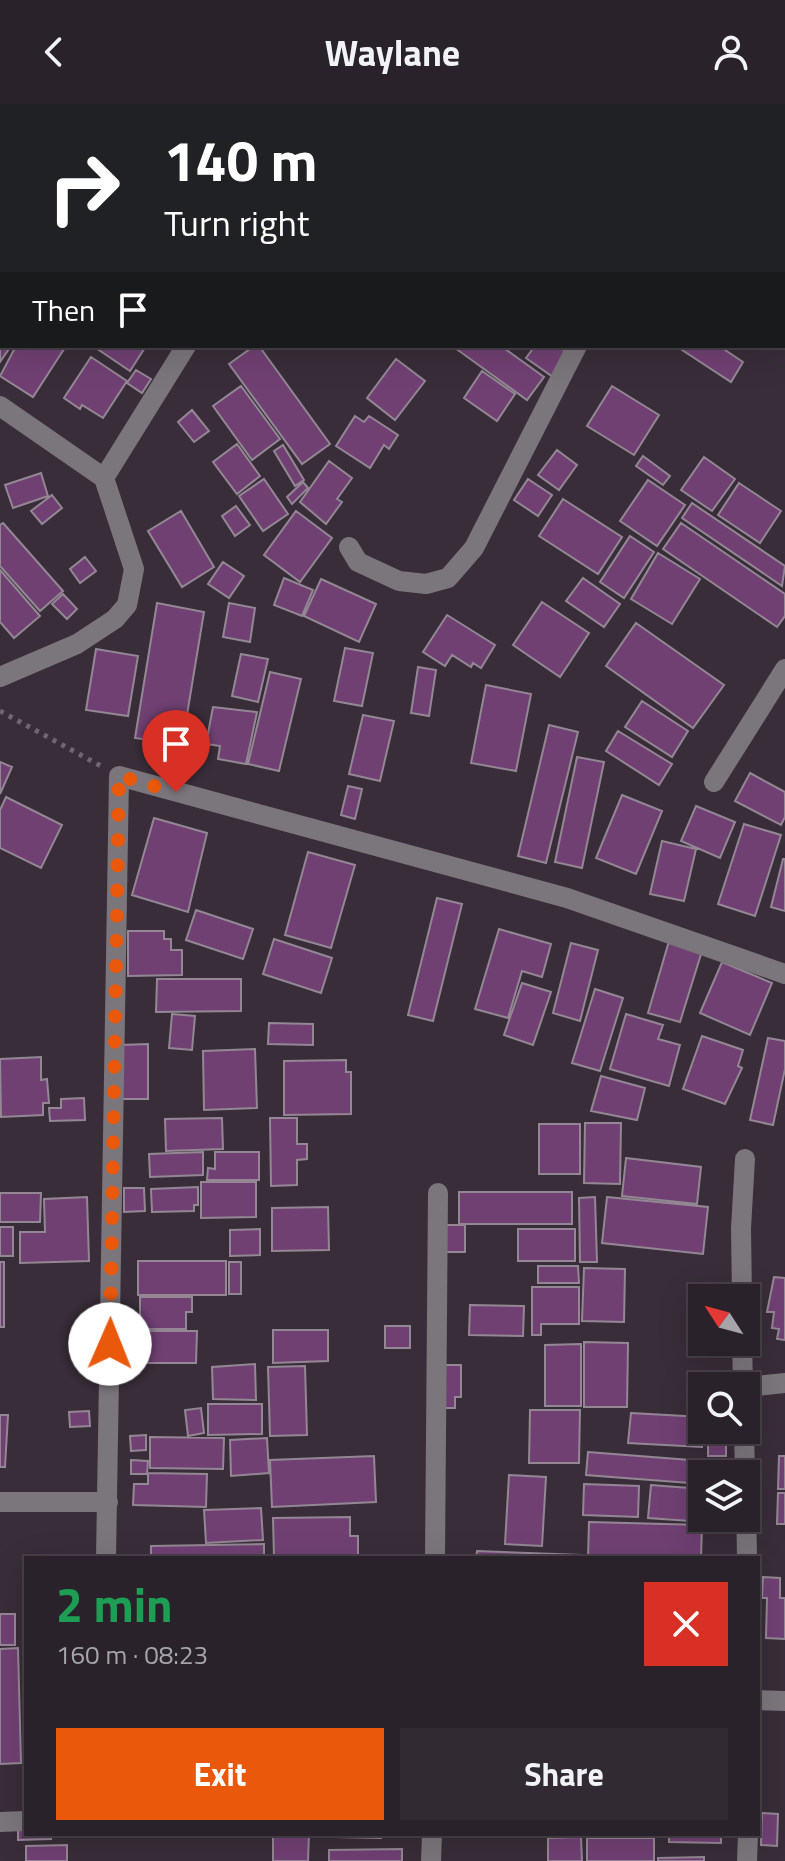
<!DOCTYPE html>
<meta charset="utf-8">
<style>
:root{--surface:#2a222a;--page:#322a32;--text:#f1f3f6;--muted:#a5a4a8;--line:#463f47;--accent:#ea580c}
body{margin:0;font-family:"Titillium Web",sans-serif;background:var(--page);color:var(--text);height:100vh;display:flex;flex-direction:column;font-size:30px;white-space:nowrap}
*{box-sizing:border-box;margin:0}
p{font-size:26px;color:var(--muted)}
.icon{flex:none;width:44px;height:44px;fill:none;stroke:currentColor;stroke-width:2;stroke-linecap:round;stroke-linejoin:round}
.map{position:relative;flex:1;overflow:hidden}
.details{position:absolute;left:24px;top:1452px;width:736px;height:280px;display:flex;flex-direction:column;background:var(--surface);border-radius:0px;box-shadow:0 8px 32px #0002,0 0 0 2px var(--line)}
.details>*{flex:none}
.guide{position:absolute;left:0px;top:0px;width:786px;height:244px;box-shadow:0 8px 32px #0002,0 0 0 2px var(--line);background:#202124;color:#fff;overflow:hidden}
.needle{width:52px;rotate:306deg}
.fabs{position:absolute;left:688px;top:1180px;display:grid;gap:16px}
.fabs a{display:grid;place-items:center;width:72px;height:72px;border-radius:0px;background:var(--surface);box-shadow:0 8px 32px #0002,0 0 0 2px var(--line);font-size:40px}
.pin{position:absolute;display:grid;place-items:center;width:68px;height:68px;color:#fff;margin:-82px -34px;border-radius:50% 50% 50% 0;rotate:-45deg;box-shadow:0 0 8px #0007}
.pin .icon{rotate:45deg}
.me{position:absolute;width:88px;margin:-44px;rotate:1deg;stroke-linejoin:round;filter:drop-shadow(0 0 6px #0008)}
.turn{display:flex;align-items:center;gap:28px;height:168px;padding:0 32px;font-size:36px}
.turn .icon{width:104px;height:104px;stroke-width:2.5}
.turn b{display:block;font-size:56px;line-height:68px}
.then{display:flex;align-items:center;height:76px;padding:0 32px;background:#0003;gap:16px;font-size:30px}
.round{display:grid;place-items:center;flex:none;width:84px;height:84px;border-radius:0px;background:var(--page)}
.summary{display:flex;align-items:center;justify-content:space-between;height:136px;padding:0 32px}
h1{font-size:48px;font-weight:700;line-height:60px;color:#1e9e55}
.cta{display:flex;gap:16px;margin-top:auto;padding:16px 32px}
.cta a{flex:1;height:92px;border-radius:0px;background:var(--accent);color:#fff;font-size:32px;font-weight:700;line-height:92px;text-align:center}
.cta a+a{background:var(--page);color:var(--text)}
header{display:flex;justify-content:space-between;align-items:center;height:104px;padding:0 32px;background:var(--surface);font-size:36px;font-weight:700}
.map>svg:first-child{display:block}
.building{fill:#704073;stroke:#938794;stroke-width:2}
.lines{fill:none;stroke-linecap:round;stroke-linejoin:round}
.path{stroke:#706670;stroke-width:5;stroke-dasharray:4 6;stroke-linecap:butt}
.minor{stroke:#7b767b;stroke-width:20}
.route{stroke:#ea580c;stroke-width:14;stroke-dasharray:0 25.2}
</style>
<header><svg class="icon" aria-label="back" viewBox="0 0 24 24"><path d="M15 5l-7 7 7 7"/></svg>Waylane<svg class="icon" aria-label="person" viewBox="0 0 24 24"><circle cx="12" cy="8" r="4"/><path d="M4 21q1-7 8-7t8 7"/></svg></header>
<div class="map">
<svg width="785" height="1757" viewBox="0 0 785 1757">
<rect width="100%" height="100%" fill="#382d38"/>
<path class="building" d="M0 201 2 242H11L0 258Z
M16 242H66L33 293 0 272Z
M93 242H146L130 267Z
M254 242H259L330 340 302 360 229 260Z
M457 242H501L544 273 527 296 455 244Z
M535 242H558L572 252 556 275 526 254Z
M676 242H719L743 258 731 278Z
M91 253 127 277 103 314 82 301 80 305 64 294Z
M396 255 425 277 395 316 367 294Z
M136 266 151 275 142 289 127 279Z
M482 267 515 290 497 317 464 294Z
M241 282 280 335 252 356 213 302Z
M612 282 659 311 634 351 587 322Z
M192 306 209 327 194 338 178 318Z
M355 312 364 318 369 312 398 331 389 345 384 341 370 364 336 342Z
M237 340 260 372 237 390 213 358Z
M283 341 304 376 295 382 274 347Z
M557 346 577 361 559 386 538 371Z
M643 352 670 372 663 381 636 362Z
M704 353 735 375 712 407 681 386Z
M329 357 352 374 337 395 342 398 326 420 300 398Z
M41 369 48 392 13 404 5 381Z
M264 375 288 410 263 427 239 392Z
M528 375 552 391 538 412 514 396Z
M648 376 685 401 657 442 620 417Z
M303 378 308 384 292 400 287 393Z
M739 379 781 407 760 439 718 411Z
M52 391 62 404 42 420 31 407Z
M563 395 622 433 598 470 539 432Z
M692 399 785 462 782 482 682 414Z
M236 402 250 421 235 432 222 412Z
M181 407 214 463 182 483 148 427Z
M296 407 332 434 300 478 264 451Z
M3 419 63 487 40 507 0 462V421Z
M681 419 785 490V512L777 523 663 445Z
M630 432 654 448 624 494 600 478Z
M658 449 700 475 672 520 631 495Z
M85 453 96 467 80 479 70 465Z
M223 458 244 472 229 494 208 480Z
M0 466 40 512 14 534 0 518Z
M284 474 313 486 302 512 274 501Z
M583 474 620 500 604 523 566 497Z
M321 475 376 500 359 538 304 512Z
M63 490 77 505 67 515 52 500Z
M542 498 589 529 560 573 513 541Z
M157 499 204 508 182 641 135 634Z
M229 499 255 504 250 538 223 533Z
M447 511 495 541 481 564 473 559 471 563 452 551 445 562 423 548Z
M636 519 724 581 693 624 606 562Z
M345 544 373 549 362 602 334 597Z
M96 545 138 552 128 612 86 606Z
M241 550 268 555 258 598 232 592Z
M418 563 436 566 429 612 411 609Z
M270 568 301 575 279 667 248 660Z
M486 581 531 590 516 667 471 659Z
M642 597 688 627 672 653 625 623Z
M213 603 257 608 246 660 218 655 220 642 206 640Z
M363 611 394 617 380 677 349 670Z
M549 621 578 628 546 759 518 752Z
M618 627 672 660 659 681 606 647Z
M577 653 604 658 582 764 555 758Z
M0 658 12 663 0 690Z
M750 669 785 688V713L781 721 735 697Z
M348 682 362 685 355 715 341 711Z
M622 691 662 707 636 770 596 754Z
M6 693 62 721 41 764 0 744V706Z
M696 702 735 718 720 754 681 737Z
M154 714 207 729 188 808 132 791Z
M744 720 781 731 755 812 718 800Z
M662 737 696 745 684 797 650 790Z
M308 748 355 761 331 844 285 831Z
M783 755H785V807L771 803Z
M437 794 462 800 433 917 408 911Z
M196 806 253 825 243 855 186 836Z
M499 825 551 840 542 873 522 867 508 914 475 905Z
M128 827H164V835H171V846H182V871L128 872Z
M274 835 332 854 321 889 263 870Z
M669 837 702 847 680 918 648 909Z
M571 839 598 846 580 917 553 909Z
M722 858 772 879 750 931 700 909Z
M157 875H241V907L156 908Z
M522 879 551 888 533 941 504 931Z
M595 885 623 894 600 967 572 959Z
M172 910 195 912 192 946 169 944Z
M626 910 663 921 658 935 680 941 669 982 610 965Z
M269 919 313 920V941L268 940Z
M702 932 743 946 738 962 742 964 725 1000 683 985Z
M768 934 785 937V965L773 1021 750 1016Z
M148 940V995H121L120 941Z
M255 945 257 1004 204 1006 203 947Z
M41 953V976L47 975 49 999H43V1011L1 1013 0 955Z
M346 956V968H351V1010L284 1011V957Z
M601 972 645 984 637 1016 591 1007Z
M84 994 85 1016 50 1017 49 1004H61V995Z
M222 1014 223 1045 166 1047 165 1015Z
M270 1014H297V1040H307V1055L297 1056V1081L271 1082Z
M585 1019H621L620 1080 584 1079Z
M539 1020H580V1070H539Z
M203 1048V1071L150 1073 149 1050Z
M215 1048H259V1076H207L208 1064 215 1065Z
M626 1054 701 1063 697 1100 622 1092Z
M201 1078H256V1113L201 1114Z
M198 1083V1101H194V1107L152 1108 151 1085Z
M124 1084H144L145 1107 124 1108Z
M459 1088H572V1120H459Z
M0 1089H41L40 1118H0Z
M87 1093 89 1157 20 1159V1128H45L44 1095Z
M595 1093 597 1158H580L579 1094Z
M607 1093 708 1103 703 1150 602 1139Z
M328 1103 329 1146 272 1147V1104Z
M445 1121H465V1148H445Z
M0 1123H13V1152H0Z
M260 1125V1151L230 1152V1126Z
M518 1125H575V1157H518Z
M138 1157H226V1191H138Z
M0 1158H4V1223H0Z
M229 1158H241V1190H229Z
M538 1162H578L579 1179H538Z
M584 1164 625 1165 624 1218 582 1217Z
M774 1173 785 1174V1236L777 1235 779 1225 772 1224 774 1208H767Z
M532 1183H579V1220H541V1231H532Z
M140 1193H192V1208H186V1225H140Z
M470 1201 524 1202 523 1232 469 1231Z
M385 1222H410V1244H385Z
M273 1226H328V1257L273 1259Z
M139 1227H197L196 1259H139Z
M584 1238 628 1239 627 1303H584Z
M581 1240V1302H545V1241Z
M255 1260 256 1296 213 1295 212 1263Z
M442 1261H461V1293H455V1304H442Z
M305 1262 307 1331 270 1332 268 1263Z
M208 1300H262V1330L208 1331Z
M201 1304 204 1329 188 1332 185 1306Z
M530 1306H580L579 1359H529Z
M89 1307 90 1322 70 1323 69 1308Z
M631 1309 702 1313V1343L628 1339Z
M0 1311H8L5 1363H0Z
M708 1326H726V1352H708Z
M146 1331V1346L131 1347 130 1332Z
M150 1333 224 1334 223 1365 150 1364Z
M267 1334 269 1369 231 1372 230 1336Z
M588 1348 728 1359 727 1370H702V1380L586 1371Z
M374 1352 376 1398 272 1403 270 1356Z
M779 1352H785V1385H778Z
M131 1356 148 1357 147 1370H131Z
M148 1369 207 1370 206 1403 133 1401 134 1380H148Z
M509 1371 546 1373 542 1442 505 1440Z
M584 1380 639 1382 638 1413 583 1411Z
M651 1381 702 1385 704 1418 648 1414Z
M778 1389H785V1420H777Z
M261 1404 263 1436 206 1439 204 1406Z
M350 1413V1432H358V1454H274L273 1414Z
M711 1414H733V1425L711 1424Z
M589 1418 702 1421 701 1454H588Z
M264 1440V1454H151V1442Z
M477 1447 581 1451 580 1454H476Z
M763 1473 780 1474V1494H785V1535L766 1534 767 1494H762Z
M0 1510H15V1541H0Z
M18 1544 21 1659 0 1660V1545Z
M762 1709 778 1710 777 1742 761 1741Z
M26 1718V1730H51V1735L18 1736V1719Z
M273 1730H309L308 1757H273Z
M336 1730H381V1734L336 1733Z
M669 1730H721V1739L669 1738Z
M581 1733 582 1757H548V1734Z
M587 1734H654V1757H587Z
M67 1741V1757H26V1742Z
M402 1745V1757H329V1746Z
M704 1753V1757H658V1754Z"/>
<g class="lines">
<path class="path" d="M0 607 101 662"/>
<path class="minor" d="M546 0 548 2
M334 2 335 0
M763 2 764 0
M784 227H785
M0 302 104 374 134 465 127 501 115 515 77 540 0 573
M104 374 186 242
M349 443 358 458 399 477 426 480 448 474 474 444 577 242
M714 678 785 565
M742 1194 741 1124 745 1055
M742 1238 743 1282
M746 1283 785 1279
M744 1326 745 1370
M0 1398H108
M746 1400 747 1454
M106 1454 119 672 567 794 785 870
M435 1454 438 1089
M758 1596 785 1597
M0 1718 26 1717
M431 1757 432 1730
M747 1757 748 1730"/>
</g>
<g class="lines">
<path class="route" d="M110 1240 119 672 176 688"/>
</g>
</svg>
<div class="fabs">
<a><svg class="needle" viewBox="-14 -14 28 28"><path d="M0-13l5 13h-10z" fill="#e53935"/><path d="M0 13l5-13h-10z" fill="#a5a4a8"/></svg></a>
<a><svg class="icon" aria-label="search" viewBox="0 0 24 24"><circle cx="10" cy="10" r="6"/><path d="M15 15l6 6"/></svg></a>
<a><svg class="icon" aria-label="layers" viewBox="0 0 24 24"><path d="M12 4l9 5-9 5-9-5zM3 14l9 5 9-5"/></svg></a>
</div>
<div class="pin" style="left:176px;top:688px;background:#d93025"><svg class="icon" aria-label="arrive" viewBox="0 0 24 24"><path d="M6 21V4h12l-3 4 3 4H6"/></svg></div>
<svg class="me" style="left:110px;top:1240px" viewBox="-20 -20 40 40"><circle r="19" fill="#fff"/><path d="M0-13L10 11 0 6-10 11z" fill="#ea580c"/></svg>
<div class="guide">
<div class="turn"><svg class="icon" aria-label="right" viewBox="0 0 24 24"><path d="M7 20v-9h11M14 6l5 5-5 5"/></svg><div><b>140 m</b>Turn right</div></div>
<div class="then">Then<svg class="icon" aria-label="arrive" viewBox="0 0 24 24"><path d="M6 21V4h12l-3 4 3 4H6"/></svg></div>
</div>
<section class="details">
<div class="summary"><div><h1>2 min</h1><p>160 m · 08:23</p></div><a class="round" style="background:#d93025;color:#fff"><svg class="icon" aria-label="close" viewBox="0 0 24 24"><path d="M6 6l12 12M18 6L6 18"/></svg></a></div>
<div class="cta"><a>Exit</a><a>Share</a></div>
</section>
</div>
